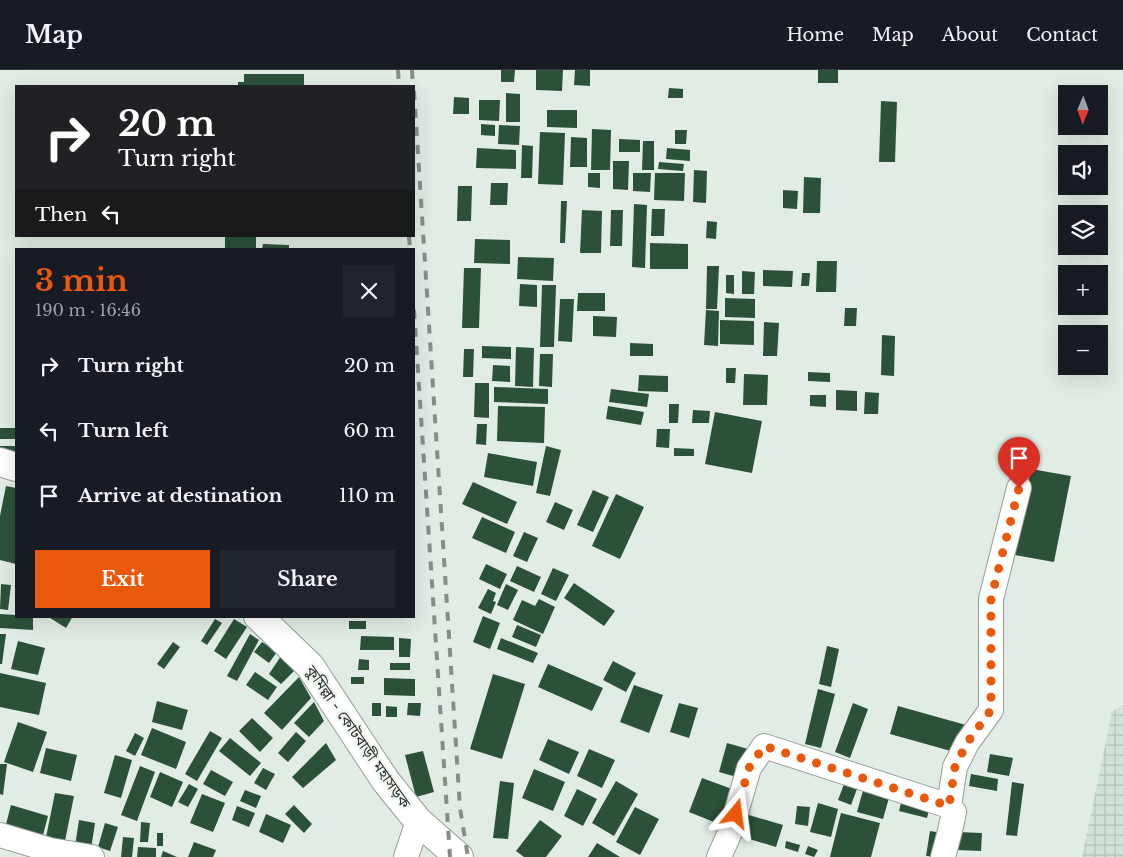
<!DOCTYPE html>
<meta charset="utf-8">
<style>
:root{--surface:#171b24;--page:#20242c;--text:#f1f3f6;--muted:#9ea1a6;--line:#363941;--accent:#ea580c}
body{margin:0;font-family:"Libre Baskerville","Noto Sans Bengali",serif;background:var(--page);color:var(--text);height:100vh;display:flex;flex-direction:column;font-size:19px;white-space:nowrap}
*{box-sizing:border-box;margin:0}
p{font-size:16px;color:var(--muted)}
.icon{flex:none;width:28px;height:28px;fill:none;stroke:currentColor;stroke-width:2;stroke-linecap:round;stroke-linejoin:round}
.map{position:relative;flex:1;overflow:hidden}
.side{position:absolute;left:15px;top:178px;width:400px;height:370px;display:flex;flex-direction:column;background:var(--surface);border-radius:0px;box-shadow:0 5px 20px #0002}
.side>*{flex:none}
.guide{position:absolute;left:15px;top:15px;width:400px;height:152px;border-radius:0px;box-shadow:0 5px 20px #0002;background:#202124;color:#fff;overflow:hidden}
.needle{width:32px;rotate:181deg}
.buttons{position:absolute;left:1058px;top:15px;display:grid;gap:10px}
.buttons a{display:grid;place-items:center;width:50px;height:50px;border-radius:0px;background:var(--surface);box-shadow:0 5px 20px #0002;font-size:25px}
.pin{position:absolute;display:grid;place-items:center;width:42px;height:42px;color:#fff;margin:-51px -21px;border-radius:50% 50% 50% 0;rotate:-45deg;box-shadow:0 0 5px #0007}
.pin .icon{rotate:45deg}
.me{position:absolute;width:55px;margin:-28px;rotate:16deg;stroke-linejoin:round;filter:drop-shadow(0 0 4px #0008)}
.turn{display:flex;align-items:center;gap:18px;height:105px;padding:0 20px;font-size:22px}
.turn .icon{width:65px;height:65px;stroke-width:2.5}
.turn b{display:block;font-size:35px;line-height:42px}
.then{display:flex;align-items:center;height:48px;padding:0 20px;background:#0003;gap:10px;font-size:19px}
.round{display:grid;place-items:center;flex:none;width:52px;height:52px;border-radius:0px;background:var(--page)}
.summary{display:flex;align-items:center;justify-content:space-between;height:85px;padding:0 20px}
h1{font-size:30px;font-weight:700;line-height:38px;color:var(--accent)}
.cta{display:flex;gap:10px;margin-top:auto;padding:10px 20px}
.cta a{flex:1;height:58px;border-radius:0px;background:var(--accent);color:#fff;font-size:20px;font-weight:700;line-height:58px;text-align:center}
.cta a+a{background:var(--page);color:var(--text)}
ul{padding:0;list-style:none}
li{display:flex;align-items:center;gap:15px;height:65px;padding:0 20px}
li div{flex:1}
li b{display:block;font-size:19px}
li em{font-style:normal}
header{display:flex;align-items:center;gap:30px;box-sizing:border-box;height:70px;padding:0 25px;background:var(--surface);border-bottom:1px solid var(--line)}
header strong{font-size:24px}
nav{display:flex;gap:28px;margin-inline-start:auto;font-size:18px}
.map>svg:first-child{display:block}
.industrial{fill:url(#industrial-grid)}
.building{fill:#2b5239}
.lines{fill:none;stroke-linecap:round;stroke-linejoin:round}
.street-casing{stroke:#949e97;stroke-width:26}
.primary-casing{stroke:#949e97;stroke-width:30}
.street{stroke:#fff;stroke-width:24}
.primary{stroke:#fff;stroke-width:28}
.rail{stroke:#878e89;stroke-width:4;stroke-dasharray:9 9;stroke-linecap:butt}
.route{stroke:#ea580c;stroke-width:9;stroke-dasharray:0 16.2}
.labels{text-anchor:middle;stroke-width:5;stroke-linejoin:round;paint-order:stroke}
.street-label{font-size:15px;fill:#2e3230;stroke:#eff9f2}
</style>
<header>
<strong>Map</strong>
<nav><a>Home</a><a>Map</a><a>About</a><a>Contact</a></nav>
</header>
<div class="map">
<svg width="1123" height="787" viewBox="0 0 1123 787">
<defs>
<pattern id="industrial-grid" width="8" height="8" patternUnits="userSpaceOnUse" patternTransform="scale(1.25)"><rect width="8" height="8" fill="#d1e2d6"/><path d="M0 4h8M4 0v8" fill="none" stroke="#b4c2b8"/></pattern>
</defs>
<rect width="100%" height="100%" fill="#e1ece4"/>
<path class="industrial" d="M1123 635V787H1082L1112 642Z"/>
<path class="building" d="M501 0H515L514 12H501Z
M536 0H563L562 21 536 20Z
M575 0H590V16L574 15Z
M818 0H838V13H818Z
M244 4H304V16H238V12H244Z
M669 18 683 19V28H668Z
M506 23 520 24V52H506Z
M454 27 469 28V44H453Z
M479 30H500L499 51 479 50Z
M881 31 897 32 895 92H879Z
M547 40H577V58L547 57Z
M481 54 495 55V66L481 65Z
M499 55 520 56 519 75 498 74Z
M592 59 611 60 610 100H591Z
M675 60H687L686 74H675Z
M540 62 565 63 563 115 538 114Z
M571 67 587 68V97H570Z
M619 69 640 70V82H619Z
M643 71H654V100H642Z
M522 75 533 76 532 108H521Z
M477 78 516 80V99L476 98Z
M667 78 690 80V91L666 89Z
M613 91H629L628 120 613 119Z
M659 92 684 94 683 101 658 99Z
M694 100 707 101 706 133 693 132Z
M588 103H600V118L588 117Z
M633 103H651L650 122 633 121Z
M655 103H685L684 131 654 130Z
M804 107 821 108 820 143H803Z
M491 113H508L507 135H490Z
M458 116H472L471 151H457Z
M783 120 798 121 797 139 783 138Z
M561 131H567L565 173H560Z
M634 134 647 135 645 198 632 197Z
M652 139H665L664 166H651Z
M582 140 602 141 601 183H580Z
M611 140H623L622 176H610Z
M707 151 717 152 716 169 706 168Z
M225 166H256V179H225Z
M475 169 510 170V194L474 193Z
M650 173 688 174V199H650Z
M263 174 289 175V179H262Z
M518 187 554 188 553 211 517 209Z
M817 191H837L836 222H816Z
M707 196H719L717 239H706Z
M464 198H481L479 258H462Z
M763 200 793 201 792 217 763 216Z
M742 201 755 202 754 224H742Z
M802 203H810L809 216H801Z
M726 205H734V224L726 223Z
M520 214 537 215V237L519 236Z
M542 215H556L554 277H540Z
M578 223H605V241H577Z
M725 228 755 229V248L725 247Z
M560 229H574L572 272 558 271Z
M845 238H857L856 256H844Z
M706 240 719 241 718 276 704 275Z
M593 246 617 247 616 267 593 266Z
M720 250 754 251V275L720 274Z
M764 252 779 253 777 286H763Z
M882 265 895 266 894 306 881 305Z
M630 273 653 274V286H630Z
M482 276 511 277V289L482 288Z
M516 277 534 278 533 317 515 316Z
M464 279H474L473 307H463Z
M540 284H553L552 317 539 316Z
M493 295 510 296V312L492 311Z
M726 298H736L735 313H726Z
M808 302 830 303V312L808 311Z
M744 304 768 305 767 335H743Z
M639 305 668 306V322L638 321Z
M475 313H489V348L474 347Z
M494 317 548 319V334L494 332Z
M611 319 649 324 647 337 609 332Z
M836 320 857 321V341L836 340Z
M865 322 879 323 878 344H864Z
M810 325H826V337L810 336Z
M669 334H679L678 353H669Z
M498 336 545 337 544 373 497 371Z
M608 336 644 342 641 355 606 349Z
M693 340 710 341 709 353H692Z
M715 342 762 351 752 403 705 394Z
M477 354H487L486 375 476 374Z
M0 358H15L16 369H0Z
M657 359H670L669 378 656 377Z
M0 376H16V384H0Z
M546 376 561 380 550 426 536 423Z
M674 378 694 379V386H674Z
M488 383 537 392 533 416 484 407Z
M1031 399 1071 406 1054 492 1015 485Z
M473 412 517 432 507 454 462 434Z
M6 416 16 418V494L0 490V446Z
M593 420 609 427 593 462 577 455Z
M616 424 644 437 620 489 592 476Z
M555 432 573 440 564 460 546 452Z
M482 447 515 462 506 483 472 468Z
M524 462 538 468 527 492 513 486Z
M486 494 507 504 500 519 479 509Z
M517 496 541 507 534 522 510 511Z
M553 498 569 505 556 531 541 524Z
M574 513 615 541 604 556 564 528Z
M1 514 11 515 8 540 0 539Z
M506 514 518 520 508 540 497 535Z
M488 519 496 523 493 531 496 532 491 544 478 538Z
M539 529 555 537 543 564 513 550 522 530 535 536Z
M0 544 16 545V546H33V560L0 558Z
M47 546H73L66 558Z
M483 546 500 553 490 579 473 572Z
M215 549 222 553 207 575 201 571Z
M234 549 247 557 226 589 214 581Z
M349 551H366V559H349Z
M517 555 541 565 536 577 512 567Z
M0 564H6L2 594H0Z
M250 564 259 570 237 611 227 606Z
M361 566 394 567V580H360Z
M399 568 411 569 410 587H399Z
M501 568 538 583 533 593 497 579Z
M18 571 45 578 38 605 11 599Z
M173 572 180 577 164 599 157 594Z
M262 572 277 582 269 593 254 582Z
M827 576 839 579 831 617 819 614Z
M281 586 294 601 281 614 269 604Z
M359 589 369 590V600H358Z
M613 591 636 603 626 622 603 610Z
M390 593H410V600H390Z
M548 594 603 618 592 641 538 617Z
M255 602 277 617 268 630 246 615Z
M0 603 46 613 39 645 0 637Z
M493 604 525 614 502 689 470 679Z
M299 607 311 628 282 660 264 643Z
M351 607H364V614H351Z
M384 608 415 609V626L384 625Z
M634 615 663 625 649 663 620 652Z
M818 619 835 624 821 678 805 674Z
M157 631 188 640 182 660 152 652Z
M314 632 324 651 309 667 294 653Z
M372 633H381V646H372Z
M408 633H421L420 646 407 645Z
M679 633 698 638 689 668 670 662Z
M853 633 868 639 850 688 835 682Z
M386 636 397 637V647H386Z
M898 636 966 655 958 683 890 664Z
M252 648 273 668 260 682 239 661Z
M18 652 47 662 33 702 4 692Z
M152 658 186 672 176 699 141 685Z
M210 661 222 668 197 711 185 704Z
M296 662 306 671 288 692 278 683Z
M135 663 144 668 135 686 126 681Z
M230 668 261 693 250 706 219 681Z
M548 669 579 682 569 704 539 690Z
M326 673 336 690 303 718 292 707Z
M727 673 748 679 740 708 719 702Z
M46 678 77 685 71 711 40 703Z
M589 679 615 690 602 718 577 706Z
M423 681 434 722 416 727 405 685Z
M990 684 1013 688 1009 706 987 702Z
M115 685 132 690 121 728 104 723Z
M0 694H7L3 725 0 724Z
M140 696 155 702 137 751 121 745Z
M263 698 275 704 266 720 254 713Z
M534 699 565 712 553 741 522 728Z
M211 700 233 712 225 726 203 714Z
M160 702 183 712 172 737 150 727Z
M971 704 998 709 997 721 969 716Z
M702 708 732 719 719 754 689 742Z
M500 711 514 713 508 769 493 768Z
M616 711 638 724 614 766 592 753Z
M1012 712 1024 714 1017 766 1006 765Z
M189 714 198 719 188 737 178 732Z
M844 714 857 719 851 735 838 730Z
M864 717 890 724 883 749 857 742Z
M577 719 597 729 583 756 564 746Z
M245 720 261 726 256 738 240 731Z
M55 723 74 726 65 771 46 767Z
M202 724 225 733 213 762 190 753Z
M818 733 838 739 831 767 810 762Z
M901 733 929 740 927 748 899 741Z
M11 735 48 746 42 769 5 758Z
M294 735 312 754 304 763 285 744Z
M237 736 255 743 249 757 232 750Z
M797 736 810 737 808 756 795 754Z
M635 737 659 749 640 785 616 772Z
M742 743 783 755 776 777 736 765Z
M841 743 880 753 871 787H830Z
M266 744 291 755 283 773 259 762Z
M79 750 95 753 91 779 75 776Z
M540 750 562 766 546 787H524L516 781Z
M141 752 150 753 148 772H140Z
M105 753 118 757 110 781 98 777Z
M930 761 942 763 938 787 926 786Z
M957 762 982 763 981 781 957 780Z
M157 763H163V776H157Z
M123 767 134 768 132 787H121Z
M786 771 800 775 798 782 785 778Z
M194 772 216 780 213 787H188Z
M597 773 620 787H588Z
M808 776 818 780 814 787 805 784Z
M138 777 156 778V787H137Z
M163 781 177 787H161Z"/>
<g class="lines">
<defs>
<path id="street" d="M949 736 955 697 967 673 991 640V529L1019 418
M0 765 50 780 92 787
M406 787 418 751
M719 787 731 760 749 698 764 676 949 736 954 742 950 761 943 787"/>
<path id="primary" d="M0 392 16 397
M258 546 310 596 385 710 418 751 459 787"/>
</defs>
<use href="#street" class="street-casing"/>
<use href="#primary" class="primary-casing"/>
<use href="#street" class="street"/>
<use href="#primary" class="primary"/>
<path class="rail" d="M398 0 399 16
M412 0 413 16
M414 21 460 738 468 787
M409 166 410 179
M414 240 450 787"/>
</g>
<g class="lines">
<path class="route" d="M736 744 749 698 764 676 949 736 955 697 967 673 991 640V529L1019 418"/>
</g>
<g class="labels">
<g class="street-label">
<text transform="translate(358 667) rotate(55)" y="5">কুমিল্লা - কোটবাড়ী মহাসড়ক</text>
</g>
</g>
</svg>
<div class="buttons">
<a><svg class="needle" viewBox="-14 -14 28 28"><path d="M0-13l5 13h-10z" fill="#e53935"/><path d="M0 13l5-13h-10z" fill="#9ea1a6"/></svg></a>
<a><svg class="icon" aria-label="sound" viewBox="0 0 24 24"><path d="M4 9h4l5-4v14l-5-4H4zM17 9q2 3 0 6"/></svg></a>
<a><svg class="icon" aria-label="layers" viewBox="0 0 24 24"><path d="M12 4l9 5-9 5-9-5zM3 14l9 5 9-5"/></svg></a>
<a>+</a>
<a>−</a>
</div>
<div class="pin" style="left:1019px;top:418px;background:#d93025"><svg class="icon" aria-label="arrive" viewBox="0 0 24 24"><path d="M6 21V4h12l-3 4 3 4H6"/></svg></div>
<svg class="me" style="left:736px;top:744px" viewBox="-20 -20 40 40"><path d="M0-17L14 15 0 8-14 15z" fill="#ea580c" stroke="#fff" stroke-width="4"/></svg>
<div class="guide">
<div class="turn"><svg class="icon" aria-label="right" viewBox="0 0 24 24"><path d="M7 20v-9h11M14 6l5 5-5 5"/></svg><div><b>20 m</b>Turn right</div></div>
<div class="then">Then<svg class="icon" aria-label="left" viewBox="0 0 24 24"><path d="M17 20v-9H6M10 6l-5 5 5 5"/></svg></div>
</div>
<section class="side">
<div class="summary"><div><h1>3 min</h1><p>190 m · 16:46</p></div><a class="round"><svg class="icon" aria-label="close" viewBox="0 0 24 24"><path d="M6 6l12 12M18 6L6 18"/></svg></a></div>
<ul>
<li><svg class="icon" aria-label="right" viewBox="0 0 24 24"><path d="M7 20v-9h11M14 6l5 5-5 5"/></svg><div><b>Turn right</b></div><em>20 m</em></li>
<li><svg class="icon" aria-label="left" viewBox="0 0 24 24"><path d="M17 20v-9H6M10 6l-5 5 5 5"/></svg><div><b>Turn left</b></div><em>60 m</em></li>
<li><svg class="icon" aria-label="arrive" viewBox="0 0 24 24"><path d="M6 21V4h12l-3 4 3 4H6"/></svg><div><b>Arrive at destination</b></div><em>110 m</em></li>
</ul>
<div class="cta"><a>Exit</a><a>Share</a></div>
</section>
</div>
